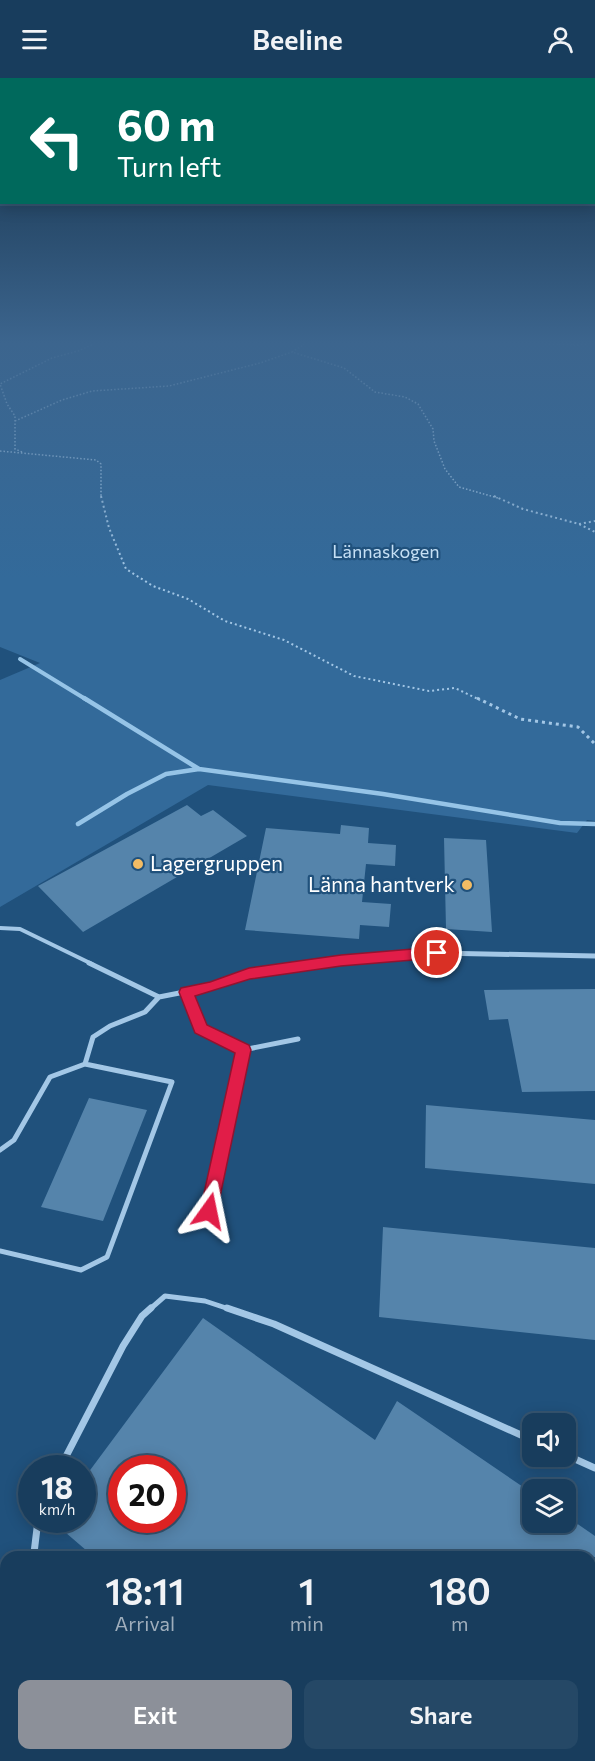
<!DOCTYPE html>
<meta charset="utf-8">
<style>
:root{--surface:#183d5d;--page:#254866;--text:#f1f3f6;--muted:#9faebc;--line:#365672;--accent:#8c9099}
body{margin:0;font-family:Commissioner,sans-serif;background:var(--page);color:var(--text);height:100vh;display:flex;flex-direction:column;font-size:22px;white-space:nowrap}
*{box-sizing:border-box;margin:0}
p{font-size:20px;color:var(--muted)}
.icon{flex:none;width:33px;height:33px;fill:none;stroke:currentColor;stroke-width:2;stroke-linecap:round;stroke-linejoin:round}
.map{position:relative;flex:1;overflow:hidden}
.drawer{position:absolute;left:0px;top:1473px;width:596px;height:210px;display:flex;flex-direction:column;background:var(--surface);border-radius:18px 18px 0 0;box-shadow:0 3px 15px #0003,0 0 0 2px var(--line)}
.drawer>*{flex:none}
.guide{position:absolute;left:0px;top:0px;width:596px;height:126px;box-shadow:0 3px 15px #0003,0 0 0 2px var(--line);background:#00695c;color:#fff;overflow:hidden}
.tools{position:absolute;left:522px;top:1335px;display:grid;gap:12px}
.tools a{display:grid;place-items:center;width:54px;height:54px;border-radius:12px;background:var(--surface);box-shadow:0 3px 15px #0003,0 0 0 2px var(--line);font-size:30px}
.speed{position:absolute;left:18px;top:1377px;display:flex;gap:12px;font-size:30px;font-weight:700;text-align:center}
.speed>*{display:grid;place-content:center;width:78px;height:78px;border-radius:50%;background:var(--surface);box-shadow:0 3px 15px #0003,0 0 0 2px var(--line);line-height:1}
.speed small{font-size:15px;font-weight:400}
.speed .limit{border:9px solid #d22;background:#fff;color:#111}
.pin{position:absolute;display:grid;place-items:center;width:51px;height:51px;color:#fff;margin:-26px;border:3px solid #fff;border-radius:50%;box-shadow:0 2px 6px #0007}
.me{position:absolute;width:66px;margin:-33px;rotate:12deg;stroke-linejoin:round;filter:drop-shadow(0 0 4px #0008)}
.turn{display:flex;align-items:center;gap:21px;height:126px;padding:0 18px;font-size:27px}
.turn .icon{width:78px;height:78px;stroke-width:2.5}
.turn b{display:block;font-size:42px;line-height:51px}
.eta{display:flex;justify-content:space-evenly;align-items:center;height:102px;text-align:center}
.eta b{font-size:36px;font-weight:600;line-height:42px}
.button{display:flex;gap:12px;margin-top:auto;padding:12px 18px}
.button a{flex:1;height:69px;border-radius:12px;background:var(--accent);color:#fff;font-size:24px;font-weight:600;line-height:69px;text-align:center}
.button a+a{background:var(--page);color:var(--text)}
header{display:flex;justify-content:space-between;align-items:center;height:78px;padding:0 18px;background:var(--surface);font-size:27px;font-weight:600}
.map>svg:first-child{display:block}
.green{fill:#336a9a}
.lines{fill:none;stroke-linecap:round;stroke-linejoin:round}
.stream-far1{stroke:#96c4e7;stroke-width:4}
.stream{stroke:#96c4e7;stroke-width:4.5}
.building{fill:#5584ab;fill-rule:evenodd}
.path-far2{stroke:#a3c7e6;stroke-width:1.5;stroke-dasharray:1.5 2;stroke-linecap:butt}
.path-far1{stroke:#a3c7e6;stroke-width:2;stroke-dasharray:2 3;stroke-linecap:butt}
.path{stroke:#a3c7e6;stroke-width:3;stroke-dasharray:3 4;stroke-linecap:butt}
.service-far2{stroke:#a3c7e6;stroke-width:4}
.service-far1{stroke:#a3c7e6;stroke-width:5}
.service{stroke:#a3c7e6;stroke-width:7}
.minor-far1{stroke:#a3c7e6;stroke-width:5}
.minor{stroke:#a3c7e6;stroke-width:8}
.route{fill:#e11d48;stroke:#92132f;stroke-width:1.5}
.poi-dot{fill:#f3bc64;stroke:#20517c;stroke-width:2}
.labels{text-anchor:middle;stroke-width:4.5;stroke-linejoin:round;paint-order:stroke}
.far-park-label{font-size:18px;fill:#c6e0f5;stroke:#20517c}
.poi-label{font-size:21px;fill:#fff;stroke:#20517c;text-anchor:start}
</style>
<header><svg class="icon" aria-label="menu" viewBox="0 0 24 24"><path d="M4 6h16M4 12h16M4 18h16"/></svg>Beeline<svg class="icon" aria-label="person" viewBox="0 0 24 24"><circle cx="12" cy="8" r="4"/><path d="M4 21q1-7 8-7t8 7"/></svg></header>
<div class="map">
<svg width="595" height="1683" viewBox="0 0 595 1683">
<rect width="100%" height="100%" fill="#20517c"/>
<path class="green" d="M0 264H595V743L587 742 577 755 208 707 0 829V602L40 585 0 569Z"/>
<g class="lines">
<path class="stream-far1" d="M20 581 87 622"/>
<path class="stream" d="M199 691 383 716 560 745 595 746
M78 746 127 716 166 696 199 691 84 620"/>
</g>
<path class="building" d="M187 727 201 738 213 732 247 758 83 854 38 808Z
M341 747 369 750 368 765 396 767 395 788 366 786 362 824 391 826 389 849 360 847 359 861 245 852 266 750 340 756Z
M444 760 486 762 492 854 446 851Z
M595 911V1013L522 1014 508 941 489 942 484 912Z
M89 1020 147 1032 103 1143 41 1129Z
M426 1027 595 1042V1106L425 1090Z
M383 1149 595 1170V1262L379 1239Z
M203 1240 375 1362 397 1323 532 1415V1444H566V1438L595 1458V1479H94L51 1442H82V1403ZM122 1390H172V1442H122Z"/>
<g class="lines">
<path class="path-far2" d="M308 264 292 274 344 290 375 314 405 319 418 326 433 351 434 363 445 391 459 409 498 420
M514 264 578 267 595 264
M15 343 62 322 92 313 169 308 260 285 292 274
M0 373 96 382 101 386V420
M22 374 15 371V338L7 326 0 306 52 280 78 273 98 264"/>
<path class="path-far1" d="M101 418 109 450 126 491 153 508 188 521 225 543 284 562 354 598 429 613 455 610 480 622
M494 418 523 431 579 446 595 454
M579 446 595 443"/>
<path class="path" d="M477 620 520 641 578 649 595 666"/>
<path class="service-far2" d="M0 850 20 851 92 886"/>
<path class="service-far1" d="M89 885 159 919 210 909
M186 914 201 951 243 972 298 961
M85 986 93 959 110 948 145 934 159 919
M0 1072 14 1062 50 999 85 986 172 1004 107 1179 81 1192 0 1173
M209 1133 243 972
M149 1232 165 1218 205 1223 232 1232"/>
<path class="service" d="M227 1230 274 1246 532 1362
M566 1377 595 1390
M60 1390 123 1268 142 1238 151 1230
M36 1479 34 1475 38 1442
M181 1677 187 1683"/>
<path class="minor-far1" d="M318 886 437 875 595 878"/>
<path class="minor" d="M210 909 249 896 329 885"/>
</g>
<linearGradient id="sky" x2="0" y2="1"><stop stop-color="#122d44"/><stop offset="0.53" stop-color="#3c658e"/><stop offset="1" stop-color="#3c658e" stop-opacity="0"/></linearGradient>
<rect width="595" height="500" fill="url(#sky)"/>
<path class="route" d="M437 869 444 875 437 880 341 888 250 901 195 918 207 947 249 967 251 972 217 1133 215 1138 209 1141 203 1138 200 1133 235 975 195 955 179 914 181 910 210 904 249 890 341 877Z"/>
<g class="poi-dot">
<circle cx="138" cy="786" r="6"/>
<circle cx="467" cy="807" r="6"/>
</g>
<g class="labels">
<g class="far-park-label">
<text x="386" y="480">Lännaskogen</text>
</g>
<g class="poi-label">
<text x="150" y="793">Lagergruppen</text>
<text x="455" y="814" text-anchor="end">Länna hantverk</text>
</g>
</g>
</svg>
<div class="tools">
<a><svg class="icon" aria-label="sound" viewBox="0 0 24 24"><path d="M4 9h4l5-4v14l-5-4H4zM17 9q2 3 0 6"/></svg></a>
<a><svg class="icon" aria-label="layers" viewBox="0 0 24 24"><path d="M12 4l9 5-9 5-9-5zM3 14l9 5 9-5"/></svg></a>
</div>
<div class="speed"><div>18<small>km/h</small></div><div class="limit">20</div></div>
<div class="pin" style="left:437px;top:875px;background:#d93025"><svg class="icon" aria-label="arrive" viewBox="0 0 24 24"><path d="M6 21V4h12l-3 4 3 4H6"/></svg></div>
<svg class="me" style="left:209px;top:1133px" viewBox="-20 -20 40 40"><path d="M0-17L14 15 0 8-14 15z" fill="#e11d48" stroke="#fff" stroke-width="4"/></svg>
<div class="guide">
<div class="turn"><svg class="icon" aria-label="left" viewBox="0 0 24 24"><path d="M17 20v-9H6M10 6l-5 5 5 5"/></svg><div><b>60 m</b>Turn left</div></div>
</div>
<section class="drawer">
<div class="eta">
<div><b>18:11</b><p>Arrival</p></div>
<div><b>1</b><p>min</p></div>
<div><b>180</b><p>m</p></div>
</div>
<div class="button"><a>Exit</a><a>Share</a></div>
</section>
</div>
